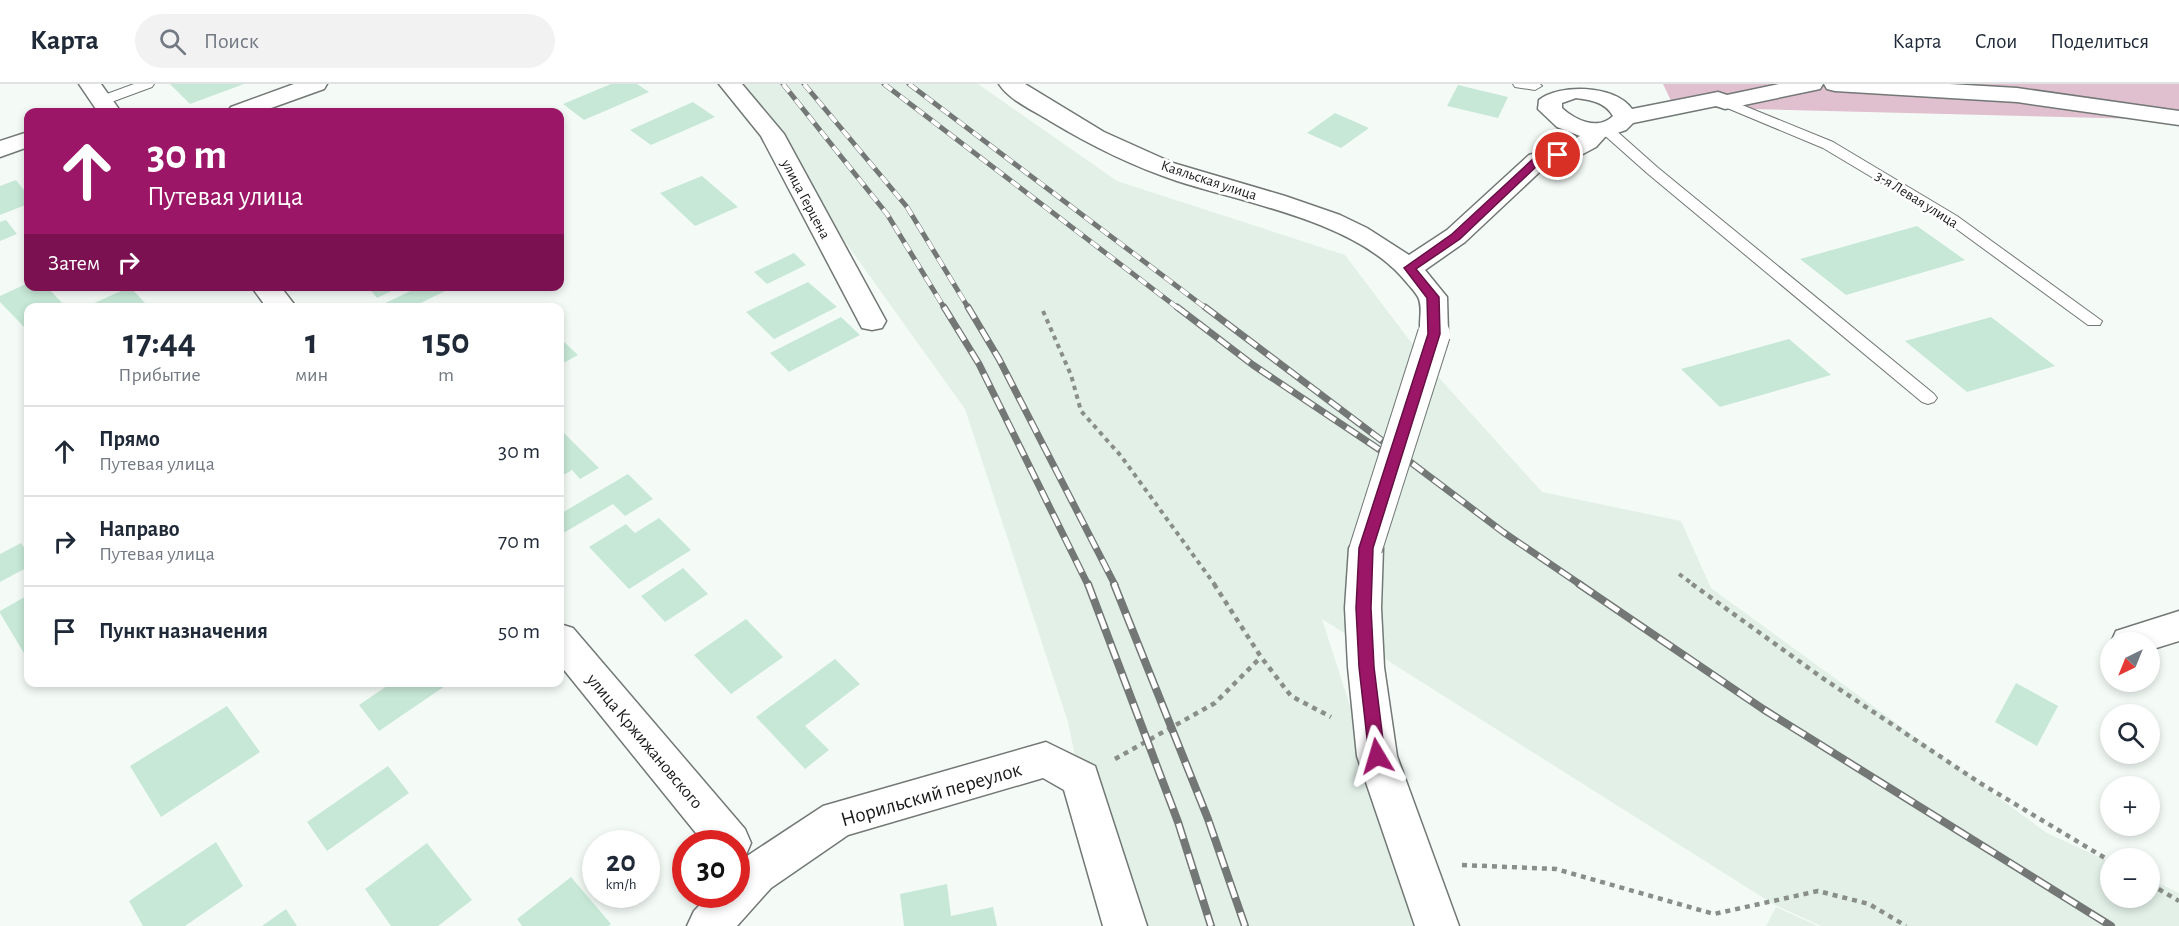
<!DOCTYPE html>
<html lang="ru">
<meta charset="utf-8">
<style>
:root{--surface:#fff;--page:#f2f2f3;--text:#1f2937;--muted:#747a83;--line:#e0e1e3}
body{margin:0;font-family:"Alegreya Sans",sans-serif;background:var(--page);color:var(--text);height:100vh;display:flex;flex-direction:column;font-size:22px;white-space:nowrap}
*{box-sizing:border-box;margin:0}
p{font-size:20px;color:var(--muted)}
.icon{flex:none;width:33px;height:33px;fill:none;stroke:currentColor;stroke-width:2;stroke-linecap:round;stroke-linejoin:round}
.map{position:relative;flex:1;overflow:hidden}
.panel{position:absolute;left:24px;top:219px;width:540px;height:384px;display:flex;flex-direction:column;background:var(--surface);border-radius:12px;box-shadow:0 3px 9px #0003}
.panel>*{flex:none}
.banner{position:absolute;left:24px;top:24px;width:540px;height:183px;border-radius:12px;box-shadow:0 3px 9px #0003;background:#9c1667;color:#fff;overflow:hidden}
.needle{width:39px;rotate:223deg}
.buttons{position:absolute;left:2100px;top:548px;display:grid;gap:12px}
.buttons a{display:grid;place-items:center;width:60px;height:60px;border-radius:50%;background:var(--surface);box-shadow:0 3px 9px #0003;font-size:30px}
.speed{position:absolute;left:582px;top:746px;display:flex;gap:12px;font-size:30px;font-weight:700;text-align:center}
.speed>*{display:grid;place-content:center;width:78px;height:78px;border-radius:50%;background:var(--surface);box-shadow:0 3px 9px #0003;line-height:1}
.speed small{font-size:15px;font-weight:400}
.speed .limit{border:9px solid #d22;background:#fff;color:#111}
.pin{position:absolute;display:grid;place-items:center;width:51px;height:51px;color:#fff;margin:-26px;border:3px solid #fff;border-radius:50%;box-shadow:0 2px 6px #0007}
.me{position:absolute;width:66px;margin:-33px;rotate:353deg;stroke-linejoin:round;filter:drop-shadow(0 0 4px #0008)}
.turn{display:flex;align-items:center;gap:21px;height:126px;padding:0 24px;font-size:27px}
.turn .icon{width:78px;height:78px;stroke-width:2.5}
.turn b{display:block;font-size:42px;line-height:51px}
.then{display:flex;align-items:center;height:57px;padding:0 24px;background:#0003;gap:12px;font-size:22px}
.eta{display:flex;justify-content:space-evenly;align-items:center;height:102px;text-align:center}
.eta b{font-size:36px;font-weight:600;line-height:42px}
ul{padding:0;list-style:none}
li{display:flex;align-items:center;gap:18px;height:90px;padding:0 24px;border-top:2px solid var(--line)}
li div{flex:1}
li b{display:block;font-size:22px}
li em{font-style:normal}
header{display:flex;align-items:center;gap:36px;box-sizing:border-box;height:84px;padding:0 30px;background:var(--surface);border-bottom:2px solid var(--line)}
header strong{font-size:28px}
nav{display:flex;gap:33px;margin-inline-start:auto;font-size:21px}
.search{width:420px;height:54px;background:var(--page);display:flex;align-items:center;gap:15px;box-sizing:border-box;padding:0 21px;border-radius:33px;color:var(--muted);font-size:22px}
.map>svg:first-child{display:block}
.built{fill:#e2f0e8}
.green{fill:#e0c0ce}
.building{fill:#c7e8d7}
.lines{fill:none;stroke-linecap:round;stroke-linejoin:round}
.service-casing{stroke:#727875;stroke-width:2}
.minor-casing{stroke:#727875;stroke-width:3}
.path-far1{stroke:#898e8b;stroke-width:4;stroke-dasharray:4.5 4.5;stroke-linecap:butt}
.path{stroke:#898e8b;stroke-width:4.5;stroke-dasharray:5 5;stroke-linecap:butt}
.service{fill:#fff;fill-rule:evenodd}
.minor{fill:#fff;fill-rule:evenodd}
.rail-far2-casing{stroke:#737775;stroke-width:5}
.rail-far1-casing{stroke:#737775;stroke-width:7}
.rail-casing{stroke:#737775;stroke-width:8}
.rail-far2{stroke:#fff;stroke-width:4;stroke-dasharray:10;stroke-linecap:butt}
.rail-far1{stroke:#fff;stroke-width:4.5;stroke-dasharray:13;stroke-linecap:butt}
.rail{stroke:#fff;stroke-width:5;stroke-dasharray:16;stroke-linecap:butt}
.minor-bridge-casing{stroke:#727875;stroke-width:34;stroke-linecap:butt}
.minor-bridge{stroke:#fff;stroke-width:32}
.route{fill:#9c1667;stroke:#650e43;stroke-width:1.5}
.labels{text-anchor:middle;stroke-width:5;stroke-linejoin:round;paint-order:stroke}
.far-street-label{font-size:15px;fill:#181a19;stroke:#fff}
.street-label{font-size:18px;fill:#181a19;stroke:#fff}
.near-street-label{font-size:21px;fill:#181a19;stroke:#fff}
</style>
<header>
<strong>Карта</strong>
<div class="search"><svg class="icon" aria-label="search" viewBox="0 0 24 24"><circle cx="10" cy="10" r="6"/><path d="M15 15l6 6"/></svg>Поиск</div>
<nav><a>Карта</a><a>Слои</a><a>Поделиться</a></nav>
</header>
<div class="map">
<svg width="2179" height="842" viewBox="0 0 2179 842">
<rect width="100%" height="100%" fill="#f4fbf7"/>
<path class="built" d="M732 0H978L1117 97 1345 171 1432 286 1542 408 1681 437 1711 504 2047 749 2110 778V813H2150V795L2179 809V842H1821L1773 820 1322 535 1421 842H1110L1068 638 965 325Z
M1776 823 1818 842H1766Z"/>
<path class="green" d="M1663 0H2179V36L1674 23Z"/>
<path class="building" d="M170 0H244L190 20Z
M611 0H637L649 8 584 36 563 20Z
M1458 1 1508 13 1498 34 1447 22Z
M693 18 715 33 651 61 630 46Z
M1335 29 1369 44 1341 64 1307 49Z
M702 92 738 123 695 142 660 109Z
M16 96 28 111V120L0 131V102Z
M6 136 17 150 0 157V138Z
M1917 142 1965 176 1846 211 1800 175Z
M794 169 806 181 767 200 754 188Z
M808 198 837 223 774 255 746 228Z
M28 199V202H46L67 224H28V244L26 245 0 218V212Z
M367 202H402L377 214Z
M421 202H443L447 206 411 224 379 222Z
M130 203 146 220 140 224H83Z
M841 233 860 251 789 288 770 269Z
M1991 233 2055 282 1967 308 1905 257Z
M560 254 578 271 560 281Z
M1789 255 1831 291 1720 323 1681 285Z
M564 349 599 384 580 395 572 386 560 393V352Z
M628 390 653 415 625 432 613 420 560 451V430Z
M659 434 691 466 629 505 589 463 626 440 635 449Z
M21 459 28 470V483L0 498V470Z
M683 484 708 510 665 538 641 512Z
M28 511V576L0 529V527Z
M746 535 783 573 731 610 694 571Z
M835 575 860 600 805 642 829 666 805 685 756 633Z
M393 598H442L445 602 379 647 359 621Z
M2016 599 2058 622 2037 662 1995 638Z
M227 622 260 668 161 733 130 682Z
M388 682 409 709 327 767 307 738Z
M216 758 243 802 185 842H143L129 817Z
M427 759 472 816 438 842H391L365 805Z
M571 793 611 840 608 842H522L517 835Z
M947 800 951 832 993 823 997 842H904L900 810Z
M286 825 297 842H262Z"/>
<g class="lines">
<defs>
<path id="service" d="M134 0H154L152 3 106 20 101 21 94 17 96 14Z
M1513 0H1540L1542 2 1535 6 1515 3Z
M1725 14 1833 58 1957 132 2102 237 2100 241H2088L1947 138 1823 64 1720 21 1718 18 1720 15Z
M1607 42 1612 43 1657 83 1934 310 1937 314 1934 318 1928 320 1922 318 1647 89 1602 49 1600 46Z"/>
<path id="minor" d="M79 0H101L121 28H98Z
M294 0H327L324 5 260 28H227L231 23Z
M719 0H742L784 50 886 237 882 244 872 246 862 244 761 52Z
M999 0H1025L1104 48 1173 79 1285 112 1340 131 1367 144 1409 171 1447 146 1529 71 1563 61 1580 52 1557 43 1538 25 1539 16C1558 0 1615 0 1632 25L1718 8 1727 11 1779 0H1823L1820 5 1725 25 1716 22 1633 39 1626 46 1605 53 1596 63 1581 71 1547 81 1465 158 1425 186 1447 213 1448 250 1444 257 1434 260 1424 257C1415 243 1425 226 1418 213 1414 206 1406 198 1401 192 1351 137 1245 119 1177 97 1132 82 1090 61 1050 37 1034 27 1009 16 999 0ZM1576 14C1591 16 1605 18 1613 32 1598 47 1575 36 1562 24V19Z
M1824 0H1949L2017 4 2179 27V41L2017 18 1835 7 1827 5Z
M28 48V63L0 73V57Z
M251 202H280L297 224H267Z
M1366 451 1378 455 1383 464 1381 524 1384 583 1397 672 1459 842H1415L1357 672 1348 583 1345 524 1349 464 1354 455Z
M2179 527V557L2150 566V558H2111L2116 547Z
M560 540 573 544 745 745 751 759 745 773 736 776V759H704L560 581Z
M1046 658 1095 682 1147 842H1103L1064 706 1043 694 848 751 771 804 737 842H687L694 827 710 810H736V781L741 776 823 722Z"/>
</defs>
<use href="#service" class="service-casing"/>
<use href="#minor" class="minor-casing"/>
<path class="path-far1" d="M1043 227 1071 291 1081 327 1121 372 1215 501
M1679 490 1694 501"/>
<path class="path" d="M1214 500 1261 573 1291 612 1331 633
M1692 500 1821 593 1980 699 2110 777
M1115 675 1215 619 1261 573
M1462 781 1556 785 1714 830 1818 807 1869 820 1906 842
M2150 800 2179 817"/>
<use href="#service" class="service"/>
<use href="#minor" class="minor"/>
<defs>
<path id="rail-far2" d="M783 0 887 130 945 225
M804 0 907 123 969 225
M884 0 1179 225
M909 0 1207 225"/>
<path id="rail-far1" d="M944 223 979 280 1088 501
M968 223 999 275 1115 501
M1177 223 1253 281 1386 370
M1205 223 1503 448 1581 501"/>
<path id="rail" d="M1088 500 1178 738 1211 842
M1114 500 1208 735 1245 842
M1579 500 1763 625 2111 842"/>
</defs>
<use href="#rail-far2" class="rail-far2-casing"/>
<use href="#rail-far1" class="rail-far1-casing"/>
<use href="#rail" class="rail-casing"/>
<use href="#rail-far2" class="rail-far2"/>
<use href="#rail-far1" class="rail-far1"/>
<use href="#rail" class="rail"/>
<defs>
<path id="minor-bridge" d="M1366 464 1434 250"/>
</defs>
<use href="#minor-bridge" class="minor-bridge-casing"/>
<use href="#minor-bridge" class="minor-bridge"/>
</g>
<path class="route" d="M1558 68 1563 71 1562 73 1541 78 1460 155 1416 185 1439 213 1440 250 1373 464 1371 524 1374 583 1385 672 1383 677 1377 679 1371 677 1369 672 1359 583 1356 524 1359 464 1428 250 1427 214 1404 184 1452 150 1534 74Z"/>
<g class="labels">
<g class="far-street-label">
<text transform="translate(1209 96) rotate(18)" y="5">Каяльская улица</text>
<text transform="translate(806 115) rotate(62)" y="5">улица Герцена</text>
<text transform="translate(1917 115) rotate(32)" y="5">3-я Левая улица</text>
</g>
<g class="street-label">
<text transform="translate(645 657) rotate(50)" y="6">улица Кржижановского</text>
</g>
<g class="near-street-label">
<text transform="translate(931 710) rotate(-16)" y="7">Норильский переулок</text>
</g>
</g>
</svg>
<div class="buttons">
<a><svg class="needle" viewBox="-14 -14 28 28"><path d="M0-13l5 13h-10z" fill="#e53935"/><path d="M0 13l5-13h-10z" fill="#747a83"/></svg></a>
<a><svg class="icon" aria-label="search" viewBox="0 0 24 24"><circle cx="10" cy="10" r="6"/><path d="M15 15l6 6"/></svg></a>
<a>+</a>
<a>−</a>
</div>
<div class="speed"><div>20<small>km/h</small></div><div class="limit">30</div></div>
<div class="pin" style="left:1558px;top:71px;background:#d93025"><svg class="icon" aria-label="arrive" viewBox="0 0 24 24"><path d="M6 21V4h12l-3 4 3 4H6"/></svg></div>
<svg class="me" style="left:1377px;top:672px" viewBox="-20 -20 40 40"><path d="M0-17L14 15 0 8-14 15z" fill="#9c1667" stroke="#fff" stroke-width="4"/></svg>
<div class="banner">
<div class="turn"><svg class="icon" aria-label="ahead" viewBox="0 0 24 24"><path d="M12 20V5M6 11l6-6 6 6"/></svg><div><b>30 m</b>Путевая улица</div></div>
<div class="then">Затем<svg class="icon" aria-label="right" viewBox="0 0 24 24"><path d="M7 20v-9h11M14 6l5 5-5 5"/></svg></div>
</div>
<section class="panel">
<div class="eta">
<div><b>17:44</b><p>Прибытие</p></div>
<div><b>1</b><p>мин</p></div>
<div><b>150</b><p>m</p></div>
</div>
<ul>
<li><svg class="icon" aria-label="ahead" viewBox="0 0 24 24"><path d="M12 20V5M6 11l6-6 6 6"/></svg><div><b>Прямо</b><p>Путевая улица</p></div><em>30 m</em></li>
<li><svg class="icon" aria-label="right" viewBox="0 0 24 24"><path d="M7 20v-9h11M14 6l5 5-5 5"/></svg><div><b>Направо</b><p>Путевая улица</p></div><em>70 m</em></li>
<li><svg class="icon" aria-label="arrive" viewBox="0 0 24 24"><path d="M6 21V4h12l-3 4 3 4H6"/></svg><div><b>Пункт назначения</b></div><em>50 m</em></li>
</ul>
</section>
</div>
